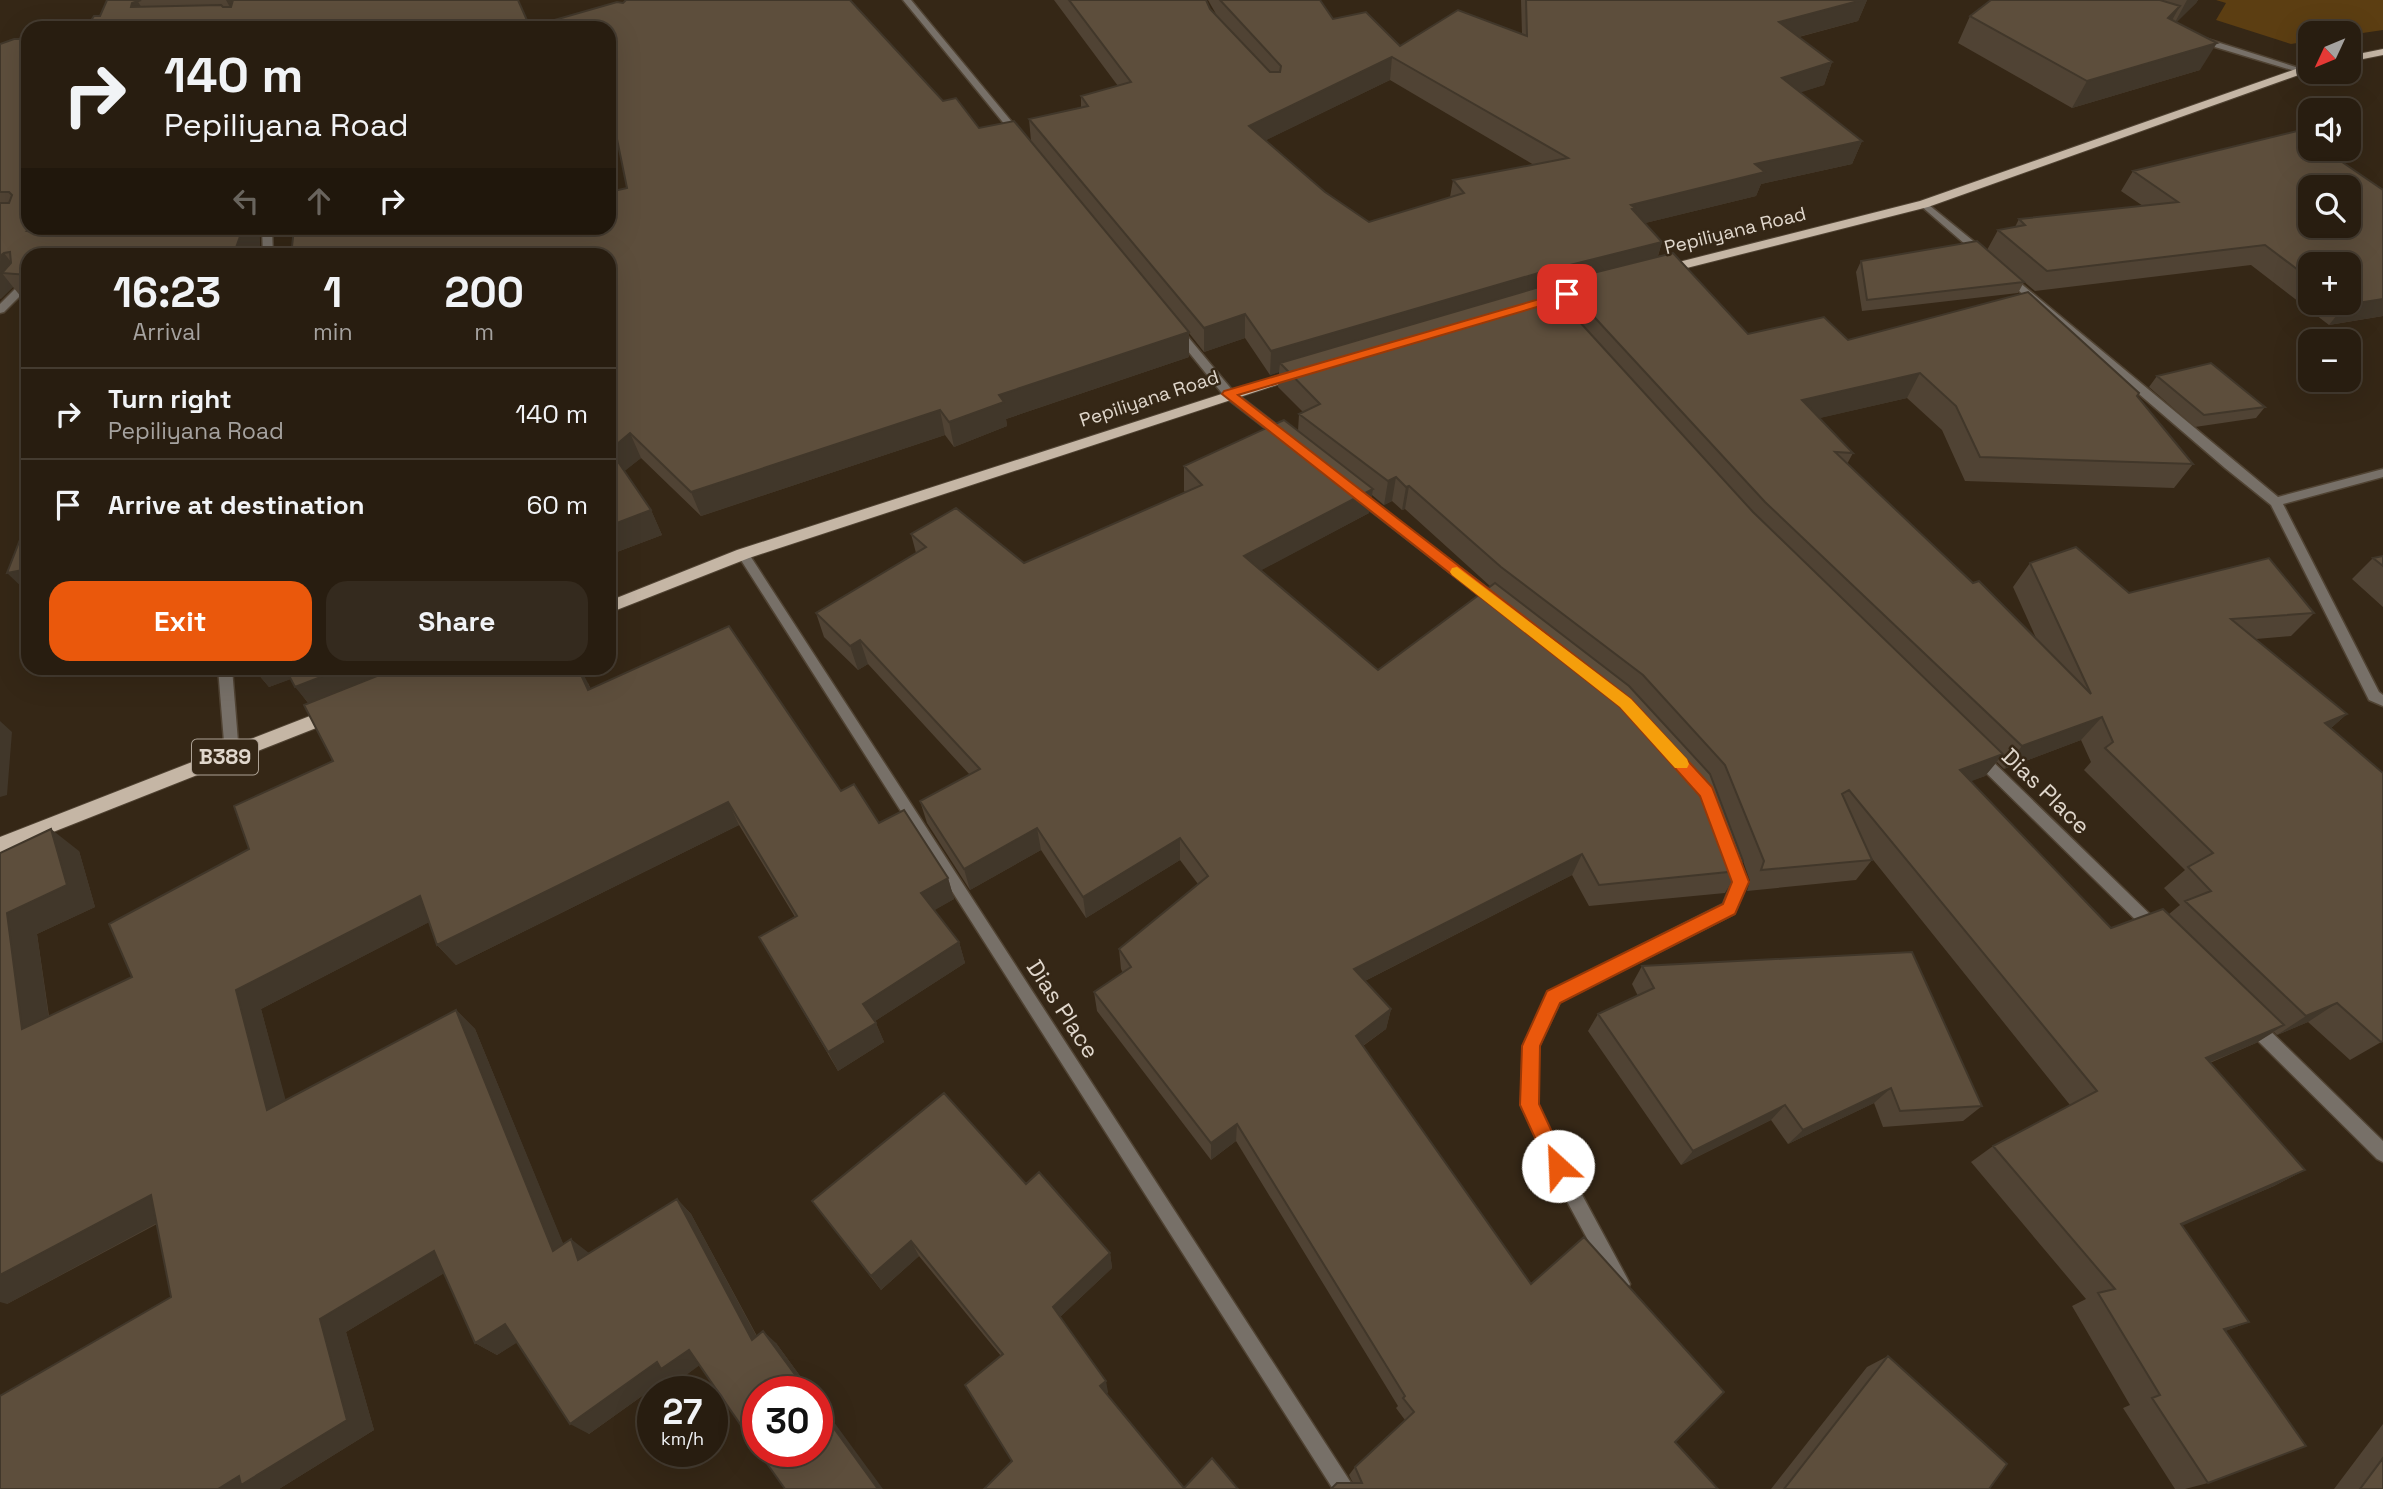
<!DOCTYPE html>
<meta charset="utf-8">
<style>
:root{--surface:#281d10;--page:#342a1e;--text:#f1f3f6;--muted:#a5a29f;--line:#443b30;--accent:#ea580c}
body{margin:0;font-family:"Space Grotesk",sans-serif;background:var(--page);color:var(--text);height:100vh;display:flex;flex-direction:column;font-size:26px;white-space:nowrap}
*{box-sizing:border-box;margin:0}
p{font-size:23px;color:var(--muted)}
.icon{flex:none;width:38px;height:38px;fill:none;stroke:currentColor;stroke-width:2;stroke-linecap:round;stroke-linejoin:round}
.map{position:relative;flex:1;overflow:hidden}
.side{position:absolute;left:21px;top:248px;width:595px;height:427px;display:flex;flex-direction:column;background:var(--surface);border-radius:21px;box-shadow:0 7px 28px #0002,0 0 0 2px var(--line)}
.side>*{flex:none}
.hud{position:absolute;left:21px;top:21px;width:595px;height:214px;border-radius:21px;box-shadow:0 7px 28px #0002,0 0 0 2px var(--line);background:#281d10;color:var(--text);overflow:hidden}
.needle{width:46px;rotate:226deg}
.tools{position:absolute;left:2298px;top:21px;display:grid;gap:14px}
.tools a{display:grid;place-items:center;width:63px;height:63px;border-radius:14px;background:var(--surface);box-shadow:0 7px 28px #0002,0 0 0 2px var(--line);font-size:35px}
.speed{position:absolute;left:637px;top:1376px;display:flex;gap:14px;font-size:35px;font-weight:700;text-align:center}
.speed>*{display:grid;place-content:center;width:91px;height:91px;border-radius:50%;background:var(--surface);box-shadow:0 7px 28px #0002,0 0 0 2px var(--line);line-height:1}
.speed small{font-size:18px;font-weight:400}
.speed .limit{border:10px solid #d22;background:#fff;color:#111}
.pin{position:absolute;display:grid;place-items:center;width:60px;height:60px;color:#fff;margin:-30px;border-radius:14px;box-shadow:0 4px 10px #0006}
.me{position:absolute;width:77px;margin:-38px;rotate:335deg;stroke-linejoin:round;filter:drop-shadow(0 0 5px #0008)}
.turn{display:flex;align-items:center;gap:24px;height:147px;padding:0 28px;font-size:32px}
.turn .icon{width:91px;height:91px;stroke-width:2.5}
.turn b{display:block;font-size:49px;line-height:60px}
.lanes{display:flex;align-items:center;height:66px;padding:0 28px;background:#0003;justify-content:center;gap:35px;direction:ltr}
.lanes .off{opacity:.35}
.eta{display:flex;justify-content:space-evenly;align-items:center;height:119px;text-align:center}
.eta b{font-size:42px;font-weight:700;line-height:49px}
.action{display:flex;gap:14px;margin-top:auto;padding:14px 28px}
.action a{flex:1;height:80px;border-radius:21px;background:var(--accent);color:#fff;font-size:28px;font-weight:700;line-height:80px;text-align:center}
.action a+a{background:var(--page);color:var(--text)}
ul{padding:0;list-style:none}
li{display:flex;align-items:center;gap:21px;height:91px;padding:0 28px;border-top:2px solid var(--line)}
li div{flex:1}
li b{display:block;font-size:26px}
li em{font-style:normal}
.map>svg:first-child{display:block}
.green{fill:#5c3e12}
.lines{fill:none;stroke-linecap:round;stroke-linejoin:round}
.lane-casing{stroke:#504333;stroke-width:3}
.street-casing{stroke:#504333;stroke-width:3}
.primary-casing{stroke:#504333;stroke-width:2}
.lane{fill:#777068;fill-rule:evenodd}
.street{fill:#777068;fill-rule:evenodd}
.primary{fill:#c5b6a5;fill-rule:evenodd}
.wall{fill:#504334;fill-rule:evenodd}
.shaded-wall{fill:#41372a}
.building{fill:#5d4e3c;stroke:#41372a;stroke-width:2;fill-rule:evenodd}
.route{fill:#ea580c;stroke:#983908;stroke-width:2}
.slow{fill:#f59e0b}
.labels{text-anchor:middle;stroke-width:5;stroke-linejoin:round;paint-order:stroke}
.far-street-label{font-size:19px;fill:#e0d7cc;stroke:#352716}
.shield{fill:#352716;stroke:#ada295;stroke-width:2}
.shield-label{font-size:21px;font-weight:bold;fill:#e0d7cc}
.street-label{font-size:23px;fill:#e0d7cc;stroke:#352716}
</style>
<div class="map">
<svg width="2383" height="1489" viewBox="0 0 2383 1489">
<rect width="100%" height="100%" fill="#352716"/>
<path class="green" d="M2216 0H2383V30L2349 35 2310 33V41L2291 44 2216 20 2226 3Z"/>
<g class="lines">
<defs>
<path id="lane" d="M1924 201 1988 253V257H1980L1921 206V202Z
M2007 272 2278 497 2383 469V477L2283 504 2379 692 2383 695V706L2369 700 2271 505 2225 468 2003 277 2002 275Z"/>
<path id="street" d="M903 0H911L1021 133V137H1015Z
M2195 37H2201L2302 69 2295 71 2195 41Z
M262 228H272L273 256H263Z
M28 279V288L4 312 0 313V304L24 280Z
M1179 330 1183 331 1233 391 1290 435V441H1282L1225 397 1175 335 1174 333Z
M1357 490 1504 601 1505 604 1504 607H1494L1353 497 1351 494 1353 491Z
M743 550 747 551 1355 1489H1333L739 557 737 554 739 551Z
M218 668H232L239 754 237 758H227L225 754Z
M1979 751 1984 753 2160 924 2163 929 2160 934 2155 936 2150 934 1974 761 1972 757 1974 753Z
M1730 849 1735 851 1748 882 1734 914 1560 1002 1539 1046 1537 1104 1574 1180 1627 1278 1630 1284 1627 1290 1621 1293 1615 1290 1562 1192 1521 1105 1523 1046 1548 992 1723 904 1732 882 1723 855 1725 851Z
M2252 1016 2258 1019 2383 1141V1162L2377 1159 2246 1029 2244 1024 2246 1019Z"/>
<path id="primary" d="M2383 49V55L2348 62V56Z
M2310 64V71L1928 207 1663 274 1657 270 1659 267 1920 201Z
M1299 369 1306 373 1304 376 749 558 609 613V601L737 550Z
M333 707 339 709 342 714 339 719 0 853V837Z"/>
</defs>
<use href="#lane" class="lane-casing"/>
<use href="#street" class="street-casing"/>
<use href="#primary" class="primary-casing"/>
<use href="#lane" class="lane"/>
<use href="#street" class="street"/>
<use href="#primary" class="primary"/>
</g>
<path class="wall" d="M107 0H518L530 27 617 2 623 3 626 0H850L943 101 956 98 979 128 1014 121 1031 141 1029 119 1081 107V96L1118 86 1054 0H1206L1210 9 1216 14 1208 0H1320L1333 19 1366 12 1400 46 1458 10 1522 34 1521 0H1867L1858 21 1799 37 1832 62 1824 85 1800 92 1862 141 1852 164 1761 184 1756 196 1645 223 1662 242 1658 256 1673 253 1748 334 1824 317 1848 340 2028 292 2139 393 2137 396 2193 464 2174 488 1965 481 1942 430 1907 398 1819 418 1853 453 1847 464 1973 583 1979 581 2036 638 2013 587 2030 563 2076 547 2129 593 2269 558 2314 613 2291 636 2256 639 2347 714 2331 728 2383 773V1041L2350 1060 2308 1022 2277 1035 2274 1032 2256 1043 2210 1063 2305 1170 2274 1186 2182 1225 2249 1322 2225 1331 2306 1446 2208 1483 2185 1489H2175L2123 1408 2130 1405 2072 1306 2086 1299 1971 1162 1993 1146 2070 1105 1870 856 1872 860 1856 880 1747 891 1750 881 1743 861 1738 871 1725 893 1589 906 1572 875 1365 981 1391 1009 1386 1029 1363 1046 1531 1284 1584 1237 1724 1392 1675 1442 1718 1489H1331L1337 1483H1353L1349 1475 1355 1467 1405 1420 1396 1408 1398 1406 1236 1141 1211 1160 1097 1011 1094 992 1123 973 1121 969 1119 949 1198 884 1180 860 1086 918 1041 850 970 890 927 823 920 801 970 775 868 664 858 670 824 637 816 613 916 553 911 534 956 508 1024 563 1185 492 1184 491V466L1284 420 1298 431 1299 414 1303 412 1278 387 1279 372 1270 375 1245 338 1204 352 1189 333V357L1006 419 1007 426 954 447 945 435 701 516 641 458 624 471 651 510 662 535 609 555V256H291L294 228H609V192L627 188 613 122 609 123V28H86L94 16H100ZM1390 80 1534 165 1453 180 1450 197 1369 222 1325 192 1266 140ZM1558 290 1557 297 1551 292ZM1372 495 1384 505 1392 501 1402 510 1405 509 1490 586 1378 670 1261 570 1369 513ZM2081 740 2091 762 2084 770 2185 870 2164 888 2180 905 2169 914 2163 909 2111 928 1970 781 1985 776 1997 762 2004 769Z
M1991 0H2198L2196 3 2176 22 2200 70 2072 108 1958 43 1970 16Z
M0 44 28 228H261H259L260 247 257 256H28V298H22L13 287 0 299Z
M2133 171 2383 190V316L2329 325 2251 265 2035 291 1987 250 1998 230 2015 227 2019 219 2143 206 2121 191ZM2310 264 2348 303H2310Z
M1861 261 2024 282 2018 293 1862 311 1856 272Z
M2157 376 2265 407 2256 418 2195 427 2149 387Z
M2383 556V607L2352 579 2373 558Z
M253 668H541L543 672 588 683 591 689 841 791 948 878 954 899 934 910 959 942 965 963 875 1021 884 1042 838 1071 759 937 795 917 739 825 456 965 437 945 429 922 261 1009 285 1100 456 1010 475 1029 563 1244 589 1253 677 1199 691 1214 757 1336 776 1343 811 1391H758L699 1365 678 1381 670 1376 589 1434 517 1342 497 1355 475 1343 444 1273 346 1332 374 1430 279 1489H0L171 1297 157 1224 7 1304 0 853 79 851 95 907 37 934 49 1016 132 977 249 849 333 761 308 703 290 679 269 687Z
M1642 966 1982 1106 1963 1121 1883 1127 1874 1103 1788 1144 1771 1120 1681 1165 1588 1031 1598 1014 1638 996 1632 984Z
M1026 1184 1110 1253 1112 1268 1060 1317 1108 1392 1106 1394 1184 1488 984 1489 1012 1461 1001 1356 919 1256 881 1290 812 1201Z
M1888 1356 1989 1489H1771L1867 1367Z
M2383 1424V1489H2334Z"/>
<path class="shaded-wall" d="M137 0 151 23 131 7 132 3Z
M226 0H240L236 18Z
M1862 0H1867L1858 21 1771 44 1779 22Z
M2187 0H2198L2196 3 2173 26Z
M2180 6 2165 33 2168 18Z
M2217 43 2200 70 2072 108 2087 81Z
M1392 57 1390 80 1248 149 1249 126Z
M1832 62 1824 85 1774 101 1782 78Z
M609 99 617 122 609 123Z
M1862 141 1852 164 1761 184 1756 196 1629 227 1631 205 1755 164Z
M31 228H74L47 256 27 231Z
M243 228H261H259L260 247 257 256H233Z
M1662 242 1655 265 1561 281 1558 290 1280 363 1279 372 1270 375 1271 351 1542 272Z
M4 253 21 275 2 273 13 287 1 299 0 297V256Z
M2383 299V316L2329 325 2345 305Z
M1245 314V338L1204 352V328Z
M1189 332V357L1006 419 1007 426 954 447 949 422 999 395Z
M1920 373 1907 398 1790 425 1802 400Z
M940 410 945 435 701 516 691 492Z
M630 433 641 458 621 474 610 450Z
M1396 477 1392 501 1384 505 1388 481Z
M1409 486 1405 509 1402 510 1406 487Z
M1373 489 1369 513 1243 580 1244 556Z
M651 510 662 535 609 555V526Z
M28 569V593L7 573Z
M860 640 868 664 858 670 850 646Z
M253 668H290L297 677 269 687Z
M344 668H423L315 711 295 687Z
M578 668H580L588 683 601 714 588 690Z
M2347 714 2322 736 2325 723Z
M2102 717 2081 740 2004 769 2022 746Z
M0 721 12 732 7 795 0 797Z
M2003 754 1985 776 1943 792 1960 770Z
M728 802 739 825 456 965 437 945Z
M1037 828 1041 850 970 890 964 869Z
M51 829 79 851 95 907 37 934 53 1048 22 1029 7 913Z
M1180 838V860L1086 918 1083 897Z
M1582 854 1572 875 1349 989 1354 969Z
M948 878 954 899 928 914 921 893Z
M420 896 439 917 261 1009 293 1127 267 1110 236 990Z
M959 942 965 963 872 1023 863 1004Z
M2337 1003 2308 1022 2277 1035 2306 1016Z
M1391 1009 1386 1029 1351 1054 1356 1036Z
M456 1010 475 1029 572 1265 553 1251Z
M876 1023 884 1042 838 1071 828 1052Z
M2284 1025 2256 1043 2179 1075 2206 1058Z
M1891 1088 1874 1103 1788 1144 1803 1130Z
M1785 1105 1771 1120 1681 1165 1693 1151Z
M1237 1124 1236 1141 1211 1160V1143Z
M2305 1170 2274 1186 2154 1238 2181 1224Z
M151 1195 181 1210 7 1304 0 1302V1275Z
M677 1199 691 1214 765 1352 752 1340Z
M571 1239 589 1253 578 1260Z
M911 1241 919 1256 881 1290 871 1276Z
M434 1251 456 1266 346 1332 374 1430 279 1489H218L320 1319Z
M1110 1253 1112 1268 1057 1320 1053 1307Z
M2249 1322 2218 1334 2224 1329Z
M505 1324 526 1337 497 1355 475 1343Z
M763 1331 776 1343 811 1391H807Z
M689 1350 704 1362 678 1381 670 1376 589 1434 570 1424 657 1362Z
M1106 1381 1108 1392 1103 1397 1100 1386Z
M817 1399 883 1489H878L817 1405Z"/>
<path class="building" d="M107 0H141L132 3 131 7 221 5 223 7H231L233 0H518L530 27 617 2 623 3 626 0H850L943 101 956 98 979 128 1014 121 1189 332 999 395 1004 402 949 422 940 410 691 492 630 433 610 450 651 510 609 526V256H291L294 228H609V192L627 188 609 100V28H86L94 16H100Z
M1069 0H1206L1210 9 1270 72H1280L1281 66 1220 0H1320L1333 19 1366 12 1400 46 1458 10 1527 36 1526 0H1862L1779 22 1832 62 1782 78 1862 141 1755 164 1765 172 1631 205 1635 208 1632 209 1662 242 1542 272 1271 351 1245 314 1204 328 1029 119 1088 106 1081 96 1131 82ZM1392 57 1568 158 1453 180 1464 193 1369 222 1325 192 1249 126Z
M1991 0H2160L2180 6 2168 18 2217 43 2087 81 1970 16Z
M14 39H28V228H31L27 231 41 234 48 228H243L233 256H28V275L2 273 11 263 10 252 4 253 0 256V203H9L12 195 9 192H0V44Z
M2297 131 2310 140V149H2323L2383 190V299L2345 305 2342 303H2348V264H2310V279L2265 245 2047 271 1998 230 2025 225 2019 219 2178 202 2133 171ZM2310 187H2348V226H2310Z
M1977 241 2024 282 1867 300 1861 261Z
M1673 253 1748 334 1824 317 1848 340 2028 292 2139 393 2137 396 2193 464 1980 457 1956 406 1920 373 1802 400 1853 453 1835 452 1973 583 1979 581 2091 694 2030 563 2076 547 2129 593 2269 558 2314 613 2231 619 2347 714 2325 723 2383 773V1041L2381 1042 2337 1003 2306 1016 2185 901 2211 891 2188 867 2213 853 2105 748 2113 742 2102 717 2022 746 1765 502 1561 281Z
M1546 285 1753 512 2003 754 1960 770 2111 928 2163 909 2284 1025 2206 1058 2305 1170 2181 1224 2249 1322 2224 1329 2306 1446 2208 1483 2152 1398 2160 1395 2098 1293 2115 1289 1993 1146 2097 1091 1849 790 1842 794 1872 860 1761 870 1764 861 1725 765 1643 675 1501 567 1409 486 1406 487 1396 477 1388 481 1299 414 1320 404 1280 363Z
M2211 363 2265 407 2204 415 2157 376Z
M1284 420 1373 489 1244 556 1378 670 1495 583 1629 686 1710 774 1743 861 1738 871 1599 885 1582 854 1354 969 1391 1009 1356 1036 1531 1284 1584 1237 1724 1392 1675 1442 1718 1489H1331L1337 1483H1362L1355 1467 1414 1412 1403 1398 1405 1396 1237 1124 1211 1143 1094 992 1131 967 1119 949 1208 876 1180 838 1083 897 1037 828 964 869 920 801 980 769 860 640 850 646 816 613 926 547 911 534 956 508 1024 563 1202 485 1184 466Z
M28 519V569L7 573Z
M2383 556V566L2373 558Z
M729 626 841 791 854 784 879 823 904 810 948 878 921 893 959 942 863 1004 876 1023 828 1052 759 937 797 916 728 802 437 945 420 896 236 990 267 1110 456 1010 553 1251 571 1239 578 1260 677 1199 752 1340 763 1331 807 1391H758V1450L689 1350 661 1369 657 1362 570 1424 505 1324 475 1343 434 1251 320 1319 347 1420 241 1485 239 1476 218 1489H0V1396L171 1297 151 1195 0 1275V853L51 829 67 885 7 913 22 1029 132 977 109 924 249 849 234 806 333 761 304 705 397 668H540L542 672 551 668H578L588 690Z
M285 668H344L295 687Z
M1912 952 1982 1106 1900 1111 1891 1088 1803 1130 1785 1105 1693 1151 1598 1014 1654 988 1642 966Z
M944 1093 1026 1184 1039 1172 1110 1253 1053 1307 1106 1381 1100 1386 1184 1488 1212 1458 1238 1489H984L1012 1461 965 1385 1003 1354 911 1241 871 1276 812 1201Z
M1888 1356 2007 1464 1989 1489H1784Z
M817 1405 878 1489H785L758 1451H817Z
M2383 1458V1489H2360Z"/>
<path class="route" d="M1567 291 1571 292V297L1238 395 1631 699 1712 787 1749 882 1735 914 1560 1003 1540 1046 1539 1104 1568 1166 1565 1173 1558 1175 1551 1173 1520 1105 1522 1046 1547 991 1723 904 1732 882 1700 796 1620 707 1222 394 1224 391Z"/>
<path class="slow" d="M1457 567 1631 699 1687 759 1689 764 1687 768H1675L1620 707 1452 575 1450 572 1452 568Z"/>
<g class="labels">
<g class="far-street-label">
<text transform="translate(1735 230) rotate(-14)" y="7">Pepiliyana Road</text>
<text transform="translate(1149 398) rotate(-18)" y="7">Pepiliyana Road</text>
</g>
<rect class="shield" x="192" y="739.5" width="66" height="35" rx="5"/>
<g class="shield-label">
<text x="225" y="764">B389</text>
</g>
<g class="street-label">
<text transform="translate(2046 791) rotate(44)" y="8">Dias Place</text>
<text transform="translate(1063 1009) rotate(57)" y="8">Dias Place</text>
</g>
</g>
</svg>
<div class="tools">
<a><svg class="needle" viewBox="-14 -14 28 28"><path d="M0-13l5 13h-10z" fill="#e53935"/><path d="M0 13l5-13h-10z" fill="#a5a29f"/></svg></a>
<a><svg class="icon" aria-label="sound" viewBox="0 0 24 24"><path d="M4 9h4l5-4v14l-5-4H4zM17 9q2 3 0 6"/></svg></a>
<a><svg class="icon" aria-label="search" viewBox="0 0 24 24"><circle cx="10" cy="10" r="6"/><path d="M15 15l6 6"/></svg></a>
<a>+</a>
<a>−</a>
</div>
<div class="speed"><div>27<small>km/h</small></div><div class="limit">30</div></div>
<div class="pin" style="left:1567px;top:294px;background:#d93025"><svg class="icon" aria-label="arrive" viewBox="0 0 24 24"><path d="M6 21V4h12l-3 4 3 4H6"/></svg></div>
<svg class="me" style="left:1558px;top:1166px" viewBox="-20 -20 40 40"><circle r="19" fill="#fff"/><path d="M0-13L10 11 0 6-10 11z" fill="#ea580c"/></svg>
<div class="hud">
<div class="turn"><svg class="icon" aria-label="right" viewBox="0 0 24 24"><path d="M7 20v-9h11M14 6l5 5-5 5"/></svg><div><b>140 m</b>Pepiliyana Road</div></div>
<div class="lanes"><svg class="icon off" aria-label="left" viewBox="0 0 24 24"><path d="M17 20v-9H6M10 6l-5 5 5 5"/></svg><svg class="icon off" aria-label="ahead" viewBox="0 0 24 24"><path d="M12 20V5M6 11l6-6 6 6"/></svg><svg class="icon" aria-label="right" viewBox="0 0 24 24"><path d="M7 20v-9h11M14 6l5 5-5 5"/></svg></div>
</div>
<section class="side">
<div class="eta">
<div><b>16:23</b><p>Arrival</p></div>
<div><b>1</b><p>min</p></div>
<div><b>200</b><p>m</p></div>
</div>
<ul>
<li><svg class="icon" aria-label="right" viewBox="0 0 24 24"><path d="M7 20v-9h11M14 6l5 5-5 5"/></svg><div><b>Turn right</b><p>Pepiliyana Road</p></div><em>140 m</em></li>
<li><svg class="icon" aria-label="arrive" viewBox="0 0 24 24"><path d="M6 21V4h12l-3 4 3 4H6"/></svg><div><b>Arrive at destination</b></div><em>60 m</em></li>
</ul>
<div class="action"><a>Exit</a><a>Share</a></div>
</section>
</div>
